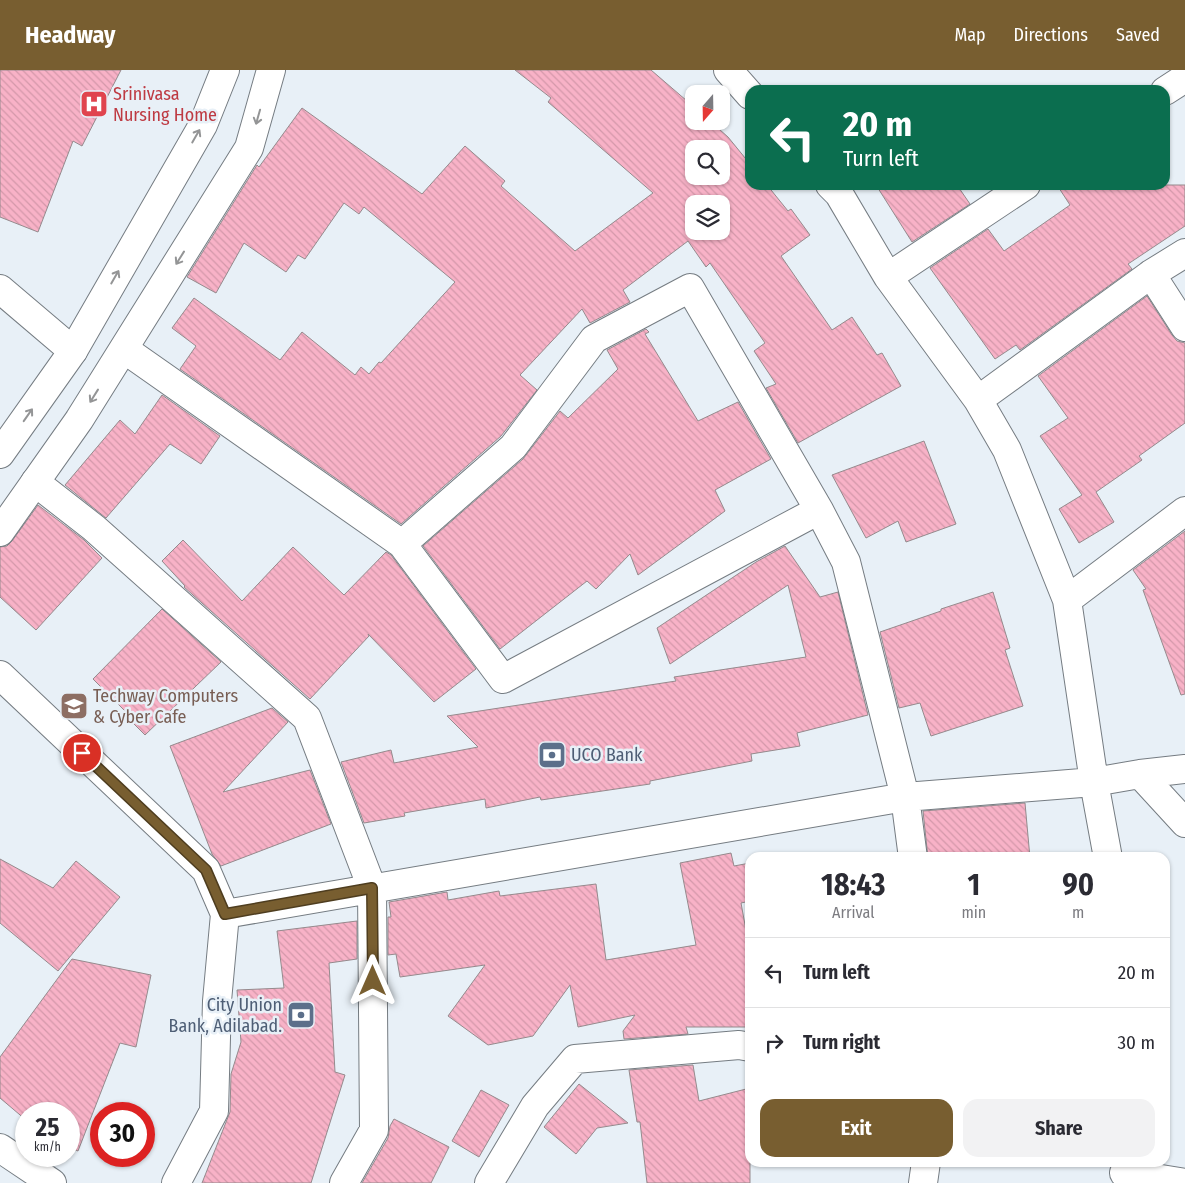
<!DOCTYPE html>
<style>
:root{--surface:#fff;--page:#f2f2f3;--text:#2b2b33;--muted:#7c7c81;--line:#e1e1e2;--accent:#785e30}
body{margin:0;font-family:"Fira Sans Condensed",sans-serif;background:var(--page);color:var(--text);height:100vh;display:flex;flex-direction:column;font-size:19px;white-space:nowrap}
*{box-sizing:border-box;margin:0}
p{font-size:16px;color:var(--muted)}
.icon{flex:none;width:28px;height:28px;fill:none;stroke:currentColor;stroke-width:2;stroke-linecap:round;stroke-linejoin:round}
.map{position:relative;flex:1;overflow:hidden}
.details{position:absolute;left:745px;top:782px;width:425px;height:315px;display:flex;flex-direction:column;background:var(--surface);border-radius:15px;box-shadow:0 1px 4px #0004}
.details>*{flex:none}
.banner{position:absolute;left:745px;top:15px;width:425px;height:105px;border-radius:15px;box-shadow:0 1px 4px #0004;background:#0b6e4f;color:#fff;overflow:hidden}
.needle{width:32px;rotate:200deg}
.fabs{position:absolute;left:685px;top:15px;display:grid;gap:10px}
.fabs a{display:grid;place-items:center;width:45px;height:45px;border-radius:10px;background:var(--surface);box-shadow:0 1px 4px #0004;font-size:25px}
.speed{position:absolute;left:15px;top:1032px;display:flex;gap:10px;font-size:25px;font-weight:700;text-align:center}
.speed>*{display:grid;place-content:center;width:65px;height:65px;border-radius:50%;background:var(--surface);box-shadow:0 1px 4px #0004;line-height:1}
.speed small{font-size:12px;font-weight:400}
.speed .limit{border:8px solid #d22;background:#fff;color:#111}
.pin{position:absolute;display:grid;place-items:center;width:42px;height:42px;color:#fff;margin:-21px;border:2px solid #fff;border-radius:50%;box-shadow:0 1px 5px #0007}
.me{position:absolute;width:55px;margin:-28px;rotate:0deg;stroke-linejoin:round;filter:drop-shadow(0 0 4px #0008)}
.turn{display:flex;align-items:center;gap:18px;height:105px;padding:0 15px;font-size:22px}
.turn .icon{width:65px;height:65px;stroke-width:2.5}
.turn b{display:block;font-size:35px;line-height:42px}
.eta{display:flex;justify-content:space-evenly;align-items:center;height:85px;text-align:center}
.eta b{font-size:30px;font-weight:700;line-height:35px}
.action{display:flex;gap:10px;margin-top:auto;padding:10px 15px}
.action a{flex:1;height:58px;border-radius:15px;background:var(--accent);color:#fff;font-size:20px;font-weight:700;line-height:58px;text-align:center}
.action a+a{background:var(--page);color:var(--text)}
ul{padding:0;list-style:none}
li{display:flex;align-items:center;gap:15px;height:70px;padding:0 15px;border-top:1px solid var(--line)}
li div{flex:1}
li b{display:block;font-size:19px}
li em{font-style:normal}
header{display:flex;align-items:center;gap:30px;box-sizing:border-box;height:70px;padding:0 25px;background:var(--accent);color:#fff}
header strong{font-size:24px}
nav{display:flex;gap:28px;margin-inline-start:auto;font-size:18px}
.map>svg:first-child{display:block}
.building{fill:url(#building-back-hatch);stroke:#958a8d;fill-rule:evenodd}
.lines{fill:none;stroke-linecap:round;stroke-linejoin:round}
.minor-casing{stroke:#757c82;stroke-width:30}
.secondary-casing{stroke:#757c82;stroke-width:30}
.minor{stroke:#fff;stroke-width:28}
.secondary{stroke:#fff;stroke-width:28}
.oneway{stroke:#949596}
.route-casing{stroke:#4e3d1f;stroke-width:12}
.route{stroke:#785e30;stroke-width:9}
.labels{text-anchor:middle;stroke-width:5;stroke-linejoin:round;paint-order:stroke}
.health-label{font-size:18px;fill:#be3a42;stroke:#e8f0f7;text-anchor:start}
.education-label{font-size:18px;fill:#785e54;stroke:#e8f0f7;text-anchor:start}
.service-label{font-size:18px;fill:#4e5e75;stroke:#e8f0f7;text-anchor:start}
</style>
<header>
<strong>Headway</strong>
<nav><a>Map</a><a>Directions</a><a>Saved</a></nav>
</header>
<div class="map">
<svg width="1185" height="1113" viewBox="0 0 1185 1113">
<defs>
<pattern id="building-back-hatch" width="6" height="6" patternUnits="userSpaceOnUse" patternTransform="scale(1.25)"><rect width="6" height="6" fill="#f8b2c7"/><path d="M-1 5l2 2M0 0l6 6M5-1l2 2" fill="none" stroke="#d498aa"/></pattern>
</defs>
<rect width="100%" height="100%" fill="#e8f0f7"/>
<path class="building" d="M0 0H121L82 76 73 71 38 162 0 147Z
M515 0H651L694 37V51H710L728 67 750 94V115H767L788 141 791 139 810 165 781 186 832 260 852 247 877 285 882 283 901 316 798 373 766 318 776 314 754 281 765 273 710 193 706 197 688 171 623 220 630 232 590 253 582 239 520 305 537 320 501 366 401 454 180 299 196 276 172 258 194 228 280 290 302 262 355 305 361 297 369 304 379 292 381 293 455 212 364 137 359 144 344 133 305 189 298 185 286 202 244 173 216 223 187 207 257 95 259 97 302 38 422 124 465 76 505 111 501 116 575 181 653 123 548 32 551 28ZM694 79H721V106H694ZM694 134H721V161H694Z
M876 115H957L970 134 912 172Z
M1057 115H1185V156L1128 194 1132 199 1020 280 1016 275 995 289 930 198 988 159 1004 181 1070 135Z
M1147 226 1172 265 1177 271 1185 273V353L1139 386 1142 390 1096 422 1114 452 1079 473 1059 439 1082 425 1040 366 1068 348 1038 306Z
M646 259 649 262 645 264 698 351 738 332 771 389 715 420 725 441 638 505 630 484 596 519 587 511 500 579 423 476 523 389 560 341 568 348 618 299 607 280Z
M162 325 220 366 201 394 170 374 106 448 65 415 120 350 135 364Z
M924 371 956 454 906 472 898 451 866 468 832 405Z
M38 435 84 470 102 488 36 560 0 527V477L7 476 12 471Z
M1185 461V624L1181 625 1143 520 1146 519 1133 500Z
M183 470 242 531 293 477 344 525 386 482 391 485 476 599 434 632 368 564 369 566 310 629 184 517 185 516 162 491Z
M785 476 820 527 838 522 868 645 797 663 800 676 751 684 752 691 650 711V714L541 730 540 727 486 738 485 729 404 743 405 746 364 753 341 692 391 680 394 693 478 677 447 646 676 611 674 607 806 587 788 515 670 594 657 558 756 492Z
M993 522 1010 578 1005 580 1023 636 931 666 920 633 899 638 880 562 941 541V539Z
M162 539 221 592 145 665 124 644 126 642 93 609Z
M272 638 288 652 223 722 310 700 331 754 221 796 212 784 170 676Z
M1025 733 1030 788H928L923 741Z
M731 783 734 796 750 793V831L741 833 750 882V957H686L688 964 624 969 623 961 635 945 578 957 570 915 533 966 488 975 448 946 485 895 400 907 396 884 388 885V847H391L389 832 447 822 448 830 499 821 500 826 596 814 606 890 696 875 680 793Z
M0 789 53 818 76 791 120 827 58 901 0 853Z
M357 851V889L329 893 335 1002 345 1005 311 1113H202L230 1042 231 1004 241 972 237 920 284 918 277 861Z
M72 889 151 905 136 977 120 973 78 1081 69 1077V1044H26V1050L0 1028V987Z
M693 995 699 1031 750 1018V1113H647L640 1052H637L629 1000Z
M579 1014 628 1053 597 1058 576 1084 544 1057Z
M481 1020 509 1035 479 1087 452 1071Z
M394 1049 449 1077 431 1113H362L388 1068 390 1056Z"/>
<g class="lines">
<defs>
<path id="minor" d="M728 0 750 25
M1165 21 1185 8
M830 115 839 124 888 207 978 330 1007 380 1067 530 1094 712 1108 788
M1151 204 1185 257
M888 207 1026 115
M0 219 73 281
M124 279 402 474 503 609 819 440
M978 330 1151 204 1185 183
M35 412 94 458 307 648 372 818 374 1060 344 1113
M402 474 513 377 594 269 690 218 819 440 846 492 905 727 913 788
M1067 530 1185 441
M0 605 206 800 225 844 217 931 214 1041 176 1113
M1140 704 1185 753
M225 844 905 727 1094 712 1140 704 1185 699
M0 1078 52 1113
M1124 1103 1185 1113
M489 1113 535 1036 575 989 739 975 750 977
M923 1113 926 1092"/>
<path id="secondary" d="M0 384 73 281 203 55 225 0
M0 462 79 350 249 78 271 0"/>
</defs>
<use href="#minor" class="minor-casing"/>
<use href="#secondary" class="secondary-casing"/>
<use href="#minor" class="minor"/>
<use href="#secondary" class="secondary"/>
</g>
<defs><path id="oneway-shaft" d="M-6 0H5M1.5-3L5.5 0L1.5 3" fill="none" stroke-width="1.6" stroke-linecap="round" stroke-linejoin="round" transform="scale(1.25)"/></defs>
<g class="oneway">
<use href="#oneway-shaft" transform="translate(258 47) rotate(106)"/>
<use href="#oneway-shaft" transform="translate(196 66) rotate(-60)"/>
<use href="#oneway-shaft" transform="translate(180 188) rotate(122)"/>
<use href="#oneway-shaft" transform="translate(115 207) rotate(-60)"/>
<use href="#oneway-shaft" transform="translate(94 326) rotate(122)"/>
<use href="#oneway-shaft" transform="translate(28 345) rotate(-55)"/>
</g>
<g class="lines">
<defs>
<path id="route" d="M82 683 206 800 225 844 372 818 373 911"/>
</defs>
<use href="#route" class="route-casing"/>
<use href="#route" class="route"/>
</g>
<defs>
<symbol id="hospital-square" viewBox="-11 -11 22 22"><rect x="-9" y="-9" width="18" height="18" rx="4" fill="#e0444e" stroke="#e8f0f7"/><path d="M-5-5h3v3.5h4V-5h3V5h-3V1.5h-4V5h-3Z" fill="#fff"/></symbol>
<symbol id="university-square" viewBox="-11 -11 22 22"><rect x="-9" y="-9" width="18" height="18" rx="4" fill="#8d6e63" stroke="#e8f0f7"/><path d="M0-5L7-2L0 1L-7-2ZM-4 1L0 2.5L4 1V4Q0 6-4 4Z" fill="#fff"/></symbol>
<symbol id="bank-square" viewBox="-11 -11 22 22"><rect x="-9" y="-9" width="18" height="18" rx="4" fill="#5c6f8a" stroke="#e8f0f7"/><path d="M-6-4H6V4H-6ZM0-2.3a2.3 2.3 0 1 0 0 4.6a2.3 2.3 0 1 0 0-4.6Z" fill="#fff"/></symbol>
</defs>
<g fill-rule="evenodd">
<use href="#hospital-square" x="78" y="18" width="32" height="32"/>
<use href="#university-square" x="58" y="620" width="32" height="32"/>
<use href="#bank-square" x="536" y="669" width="32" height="32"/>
<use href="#bank-square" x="285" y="929" width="32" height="32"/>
</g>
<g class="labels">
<g class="health-label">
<text x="113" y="30">Srinivasa<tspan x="113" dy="21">Nursing Home</tspan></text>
</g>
<g class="education-label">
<text x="93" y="632">Techway Computers<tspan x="93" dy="21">&amp; Cyber Cafe</tspan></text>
</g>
<g class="service-label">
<text x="571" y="691">UCO Bank</text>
<text x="282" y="941" text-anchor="end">City Union<tspan x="282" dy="21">Bank, Adilabad.</tspan></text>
</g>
</g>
</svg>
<div class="fabs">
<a><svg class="needle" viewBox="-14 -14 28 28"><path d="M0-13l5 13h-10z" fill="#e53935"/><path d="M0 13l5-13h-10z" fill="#7c7c81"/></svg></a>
<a><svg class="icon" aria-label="search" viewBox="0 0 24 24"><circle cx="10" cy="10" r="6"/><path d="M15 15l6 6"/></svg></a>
<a><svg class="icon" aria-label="layers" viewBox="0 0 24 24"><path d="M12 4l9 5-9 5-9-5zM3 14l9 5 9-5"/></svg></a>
</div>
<div class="speed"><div>25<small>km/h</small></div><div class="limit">30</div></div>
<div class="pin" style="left:82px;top:683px;background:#d93025"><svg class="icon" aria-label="arrive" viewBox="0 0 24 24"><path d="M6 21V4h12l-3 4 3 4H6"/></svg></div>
<svg class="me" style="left:373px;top:911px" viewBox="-20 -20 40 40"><path d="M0-17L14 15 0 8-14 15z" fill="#785e30" stroke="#fff" stroke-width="4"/></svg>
<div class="banner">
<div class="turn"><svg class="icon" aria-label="left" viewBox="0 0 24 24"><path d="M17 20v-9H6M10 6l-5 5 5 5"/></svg><div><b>20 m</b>Turn left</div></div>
</div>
<section class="details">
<div class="eta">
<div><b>18:43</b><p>Arrival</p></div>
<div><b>1</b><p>min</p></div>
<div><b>90</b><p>m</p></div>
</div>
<ul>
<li><svg class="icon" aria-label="left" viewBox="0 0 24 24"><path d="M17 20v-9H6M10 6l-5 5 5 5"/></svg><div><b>Turn left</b></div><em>20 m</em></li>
<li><svg class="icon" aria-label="right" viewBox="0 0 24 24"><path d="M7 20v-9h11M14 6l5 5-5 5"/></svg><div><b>Turn right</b></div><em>30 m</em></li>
</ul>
<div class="action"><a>Exit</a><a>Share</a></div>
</section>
</div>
